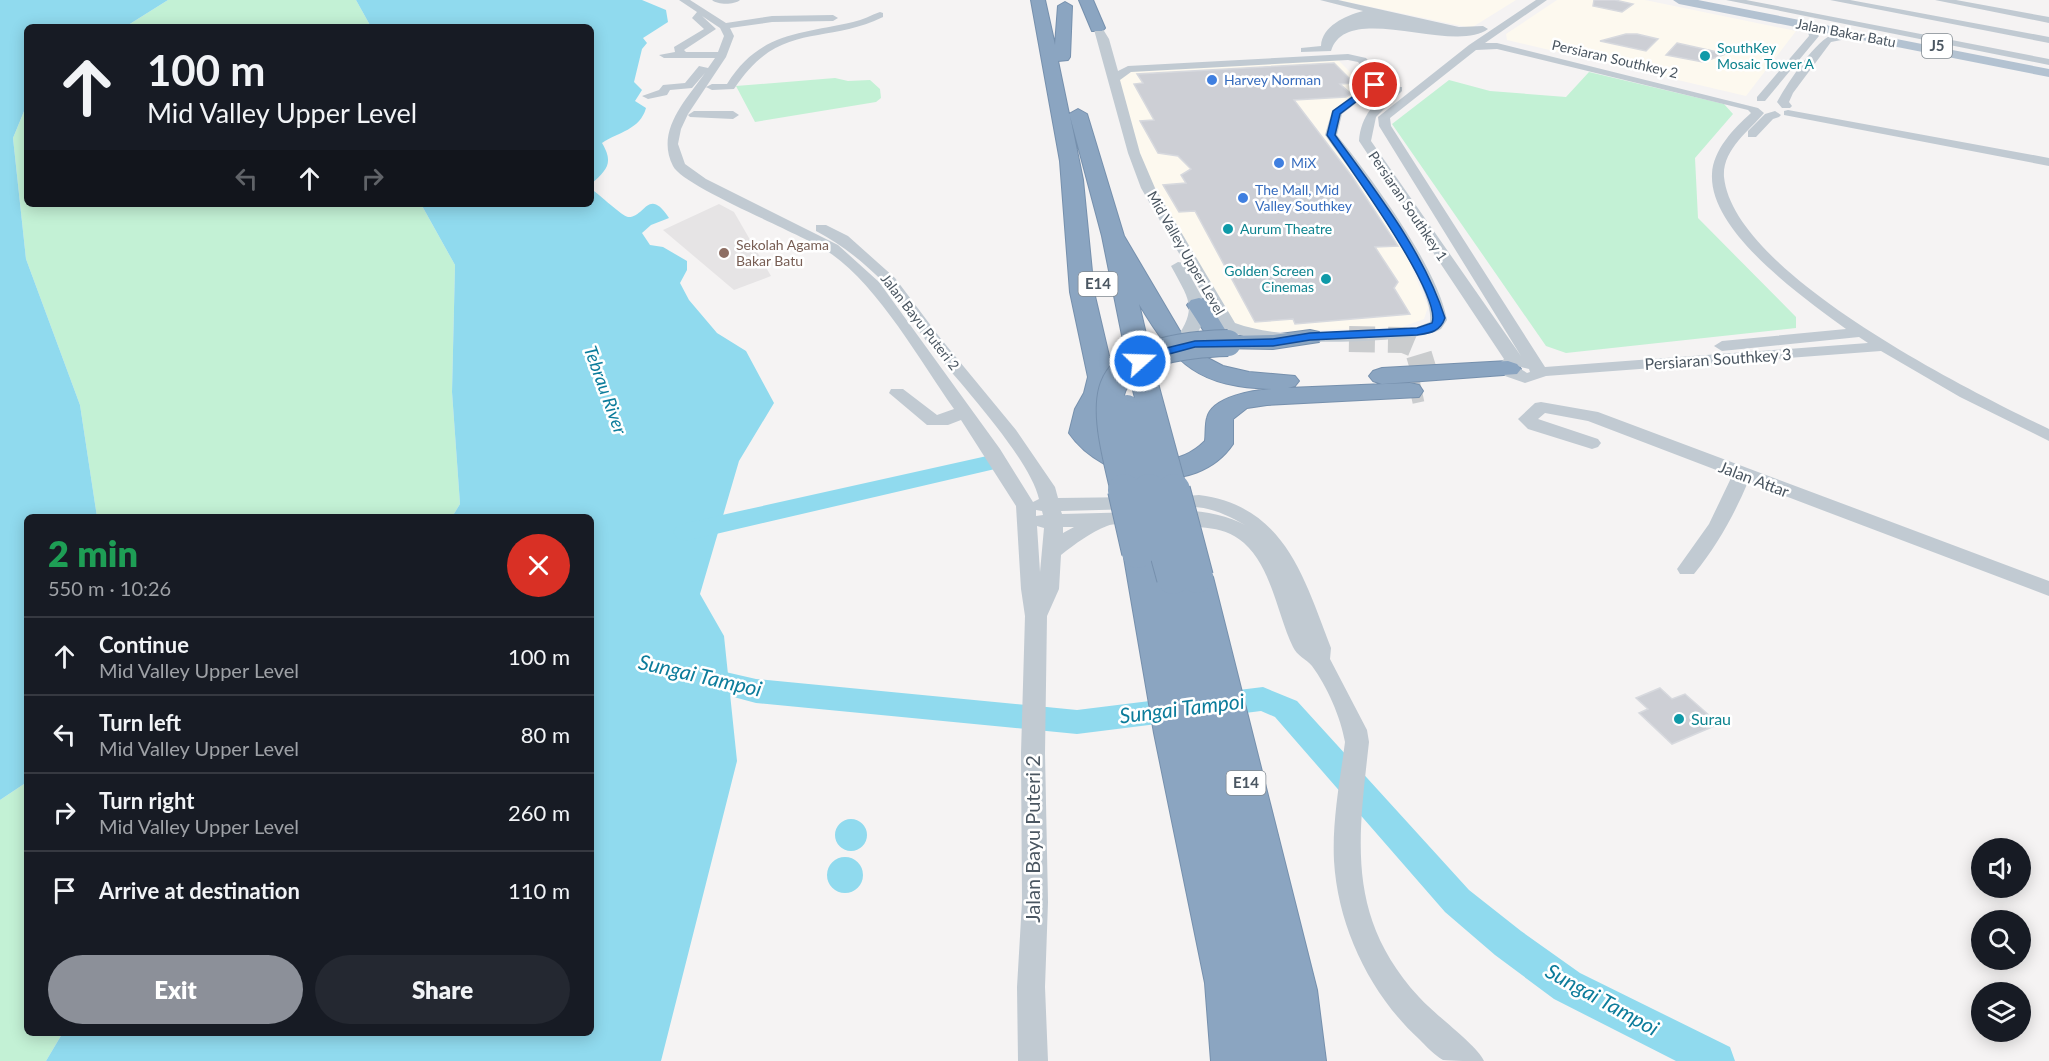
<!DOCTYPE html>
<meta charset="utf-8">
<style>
:root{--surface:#171b24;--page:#242831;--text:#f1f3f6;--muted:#9ea1a6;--line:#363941;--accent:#8c9099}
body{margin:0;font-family:Lato,sans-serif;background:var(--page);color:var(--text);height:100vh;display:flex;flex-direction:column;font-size:22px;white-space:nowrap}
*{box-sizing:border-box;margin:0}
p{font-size:20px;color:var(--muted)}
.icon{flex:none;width:33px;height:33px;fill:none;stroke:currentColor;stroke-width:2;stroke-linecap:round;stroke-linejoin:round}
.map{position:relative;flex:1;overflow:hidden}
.sheet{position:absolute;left:24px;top:514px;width:570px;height:522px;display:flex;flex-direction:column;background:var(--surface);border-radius:9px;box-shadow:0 3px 15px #0003}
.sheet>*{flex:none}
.top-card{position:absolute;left:24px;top:24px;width:570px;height:183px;border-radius:9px;box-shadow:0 3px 15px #0003;background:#171b24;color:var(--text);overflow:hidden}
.fabs{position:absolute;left:1971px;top:838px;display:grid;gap:12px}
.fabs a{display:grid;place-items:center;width:60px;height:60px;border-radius:50%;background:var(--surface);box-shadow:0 3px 15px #0003;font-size:30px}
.pin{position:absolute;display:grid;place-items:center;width:51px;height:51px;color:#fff;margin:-26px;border:3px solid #fff;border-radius:50%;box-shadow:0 2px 6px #0007}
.me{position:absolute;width:66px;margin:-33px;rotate:70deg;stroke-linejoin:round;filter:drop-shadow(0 0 4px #0008)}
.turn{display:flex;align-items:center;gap:21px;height:126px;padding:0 24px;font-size:27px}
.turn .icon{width:78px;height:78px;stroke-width:2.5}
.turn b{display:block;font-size:42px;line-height:51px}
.lanes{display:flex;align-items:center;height:57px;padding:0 24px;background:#0003;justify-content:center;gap:30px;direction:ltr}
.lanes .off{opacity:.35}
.round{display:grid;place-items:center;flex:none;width:63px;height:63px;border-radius:32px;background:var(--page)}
.overview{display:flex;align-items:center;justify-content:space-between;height:102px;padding:0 24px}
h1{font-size:36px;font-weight:800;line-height:45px;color:#1e9e55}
.primary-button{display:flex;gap:12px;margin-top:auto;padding:12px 24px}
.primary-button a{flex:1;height:69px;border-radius:36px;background:var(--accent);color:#fff;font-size:24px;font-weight:800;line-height:69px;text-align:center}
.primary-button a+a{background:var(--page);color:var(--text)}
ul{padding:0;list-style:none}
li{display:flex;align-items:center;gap:18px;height:78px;padding:0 24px;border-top:2px solid var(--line)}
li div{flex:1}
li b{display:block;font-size:22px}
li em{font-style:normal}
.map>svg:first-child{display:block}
.commercial{fill:#fdf9ef}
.education{fill:#e6e4e5}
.green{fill:#c3f1d5}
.water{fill:#90daee}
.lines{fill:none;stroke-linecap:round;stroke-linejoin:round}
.river{fill:#90daee;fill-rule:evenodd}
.building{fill:#cdcfd5;stroke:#d7d9de;stroke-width:1.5}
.highway-tunnel{stroke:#caccce;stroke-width:26;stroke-dasharray:26 13;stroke-linecap:butt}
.highway-casing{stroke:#7690ad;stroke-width:2}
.minor{fill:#c1cad2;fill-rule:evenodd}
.major{fill:#b3c2d1;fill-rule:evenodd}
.highway{fill:#8ba5c1;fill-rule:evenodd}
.highway-bridge-far1-casing{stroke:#7690ad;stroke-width:28;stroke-linecap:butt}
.highway-bridge-casing{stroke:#7690ad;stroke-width:34;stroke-linecap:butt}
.highway-bridge-far1{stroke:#8ba5c1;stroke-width:26}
.highway-bridge{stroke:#8ba5c1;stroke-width:32}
.route{fill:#1a73e8;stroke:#114b97;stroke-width:1.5}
.culture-dot{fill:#0f9aa8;stroke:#fff;stroke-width:2}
.shop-dot{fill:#3f7fe0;stroke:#fff;stroke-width:2}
.education-dot{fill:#8d6e63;stroke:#fff;stroke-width:2}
.labels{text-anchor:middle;stroke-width:5;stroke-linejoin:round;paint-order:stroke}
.far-street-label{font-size:14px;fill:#4a5661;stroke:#fff}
.far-culture-label{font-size:14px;fill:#0d838f;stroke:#fff;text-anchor:start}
.far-shop-label{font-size:14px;fill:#366cbe;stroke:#fff;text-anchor:start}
.far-education-label{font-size:14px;fill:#785e54;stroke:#fff;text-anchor:start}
.shield{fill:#fff;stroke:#808990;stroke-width:1.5}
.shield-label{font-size:15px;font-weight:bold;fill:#4a5661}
.street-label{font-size:16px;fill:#4a5661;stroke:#fff}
.culture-label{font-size:16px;fill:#0d838f;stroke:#fff;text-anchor:start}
.water-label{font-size:18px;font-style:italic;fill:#0c7c9b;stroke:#fff}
.near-street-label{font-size:20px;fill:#4a5661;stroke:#fff}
.near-water-label{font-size:21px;font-style:italic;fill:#0c7c9b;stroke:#fff}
</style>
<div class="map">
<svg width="2049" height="1061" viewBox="0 0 2049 1061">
<rect width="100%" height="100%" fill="#f5f3f3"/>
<path class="commercial" d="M1339 0H1516L1471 28Z
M1557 0H1645L1796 31 1746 96 1507 40 1506 34Z
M1337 59 1366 88 1341 105 1329 130 1380 208 1407 256 1428 307 1424 319 1402 327 1272 332 1238 328 1155 193 1137 151 1116 80 1131 70Z"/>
<path class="education" d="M719 204 734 212 771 276 734 290 663 230Z"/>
<path class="green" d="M168 0H356L371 27H125Z
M1589 72 1724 104 1733 114 1695 158 1698 218 1796 317V328L1566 353 1546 346 1392 124 1449 80 1490 91 1566 97Z
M835 78 848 81 870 80 880 89 881 98 876 102 755 122 736 86Z
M27 104V204H421L455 265 452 392 460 504 452 517H97L80 405 26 259 13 138Z
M27 782V1034H62L46 1061H0V800Z"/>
<path class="water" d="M0 0H168L125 27H27V104L13 138 26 259 80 405 97 517 27 518V782L0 800Z
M356 0H642L666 10 668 22 643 38 647 43 642 49 634 82 642 90 635 101 646 108C640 130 618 132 602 143 614 163 607 170 591 184V27H371Z
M591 189C599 194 622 216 628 217 645 218 648 186 669 218L651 225 642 233 650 245 663 247 687 261V270L680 283 689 300 717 333 746 351 774 403 739 461 700 594 724 636 737 761 661 1061H46L62 1034H591V518L452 517 460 504 452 392 455 265 421 204H591Z
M835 835a16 16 0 1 1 32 0a16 16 0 1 1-32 0Z
M827 875a18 18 0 1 1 36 0a18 18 0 1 1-36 0Z"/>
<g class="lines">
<path class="river" d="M987 456 995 459 999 464 995 469 686 541 677 538 673 532 677 526 686 523Z
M695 665 756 679 1077 710 1263 687 1297 701 1469 890 1521 931 1580 973 1730 1047 1735 1061H1676L1554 999 1495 955 1445 912 1275 717 1261 711 1077 734 756 703 685 684 680 676 685 668Z"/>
</g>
<path class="building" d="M1594 0H1615L1633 4 1622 12 1593 6Z
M1626 34H1637L1658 39 1646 51 1600 41Z
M1677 43 1726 54 1703 62 1666 55Z
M1334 63 1354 83 1340 84 1351 94 1346 97 1294 100 1351 175 1398 246 1375 247 1398 282 1394 288 1410 314 1295 324 1293 319 1255 322 1195 211 1179 212 1163 185 1186 183 1181 175 1191 169 1178 156 1158 153 1140 121 1154 120 1134 84 1143 83 1137 74Z
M1660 688 1672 699 1685 694 1719 724 1672 744 1639 713 1648 709 1636 698Z"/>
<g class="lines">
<path class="highway-tunnel" d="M1349 339 1404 340 1416 345 1428 384 1424 388 1410 391"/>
<defs>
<path id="highway" d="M1031 0H1045L1055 45 1058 6 1065 2 1072 6 1070 57 1068 60 1058 61 1069 114 1078 109 1087 114 1124 236 1180 331 1202 355 1223 366 1249 372 1295 376 1299 381 1295 386 1288 388 1410 383 1419 385 1423 391 1419 397 1267 405 1247 408 1233 419V444C1196 499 1103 483 1069 433L1075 409 1084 393 1088 377 1070 292 1060 161ZM1070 116 1102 236 1132 385 1136 390 1145 393 1154 390 1158 385 1139 304C1176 366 1199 387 1273 389 1255 390 1212 396 1207 418 1205 425 1206 434 1205 441 1173 473 1127 461 1097 431L1101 409 1110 393 1114 377 1094 292 1083 180Z
M1079 0H1093L1105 28 1102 31H1092Z
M1199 298 1207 300 1229 336 1273 335 1310 330 1319 332 1322 337 1319 342 1273 349 1219 348 1217 341 1209 339 1187 305 1191 300Z
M1508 361 1517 364 1521 369 1517 374 1382 384 1373 381 1369 376 1373 371 1382 368Z
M1138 541 1149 544 1153 552 1158 576 1162 570 1173 567 1185 571 1197 566 1208 569 1213 577 1317 990 1326 1061H1211L1205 983 1154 733 1123 552 1127 544Z"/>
</defs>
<use href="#highway" class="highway-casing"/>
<path class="minor" d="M679 0H690L726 23 772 16 833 15 838 18 833 21 772 22 730 28 734 36 726 57 688 114 681 129 678 144 685 164 706 179 838 245 879 282 1000 449 1033 502 1039 499C1030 458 959 383 931 347 915 327 902 303 885 284 865 263 841 244 816 231V225H826L848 236 895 278 941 339 1016 430 1055 487 1058 498 1137 497 1144 499 1146 503 1144 507 1137 509 1061 511 1062 514 1139 512 1146 514 1149 519 1146 524C1133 527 1118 522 1107 526 1091 532 1075 544 1061 555L1059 589 1047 616 1045 753 1048 902 1045 987 1048 1061H1018L1017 987 1022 902 1021 753 1025 616 1021 589 1016 506 961 420 948 425H927L889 393 891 389H903L937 415 954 409C920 361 876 282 827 251 800 233 683 187 673 166 655 131 686 100 705 73L692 88 670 90 667 95 648 99 642 96 659 90 663 85 685 83 699 66 708 68 715 58H664L659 55 675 52 674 47 704 29 692 18 697 12ZM702 16 720 28 724 36 718 52H686L684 50 716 29ZM1036 510 1042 511 1043 515 1036 516ZM1037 526 1044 528 1040 572ZM1063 527H1074L1063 533Z
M712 0H740C734 5 718 5 712 0Z
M1320 0H1338L1459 27 1483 26 1488 29C1453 55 1346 0 1331 51L1301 52V48L1321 46C1322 26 1345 16 1363 11Z
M1536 0H1547L1485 43H1497L1758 108 1764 113C1749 131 1722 150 1724 177 1734 274 1968 390 2049 429V441L1960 397 1881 351 1546 376 1525 383 1505 376 1499 364 1504 359 1359 141C1361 115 1375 102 1394 87H1402V91L1376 117 1371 141 1521 356 1379 126 1378 117 1469 45ZM1497 49 1748 110 1751 113C1734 128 1713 150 1712 174 1709 232 1804 298 1846 329L1722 341 1714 346 1722 351 1859 337 1868 343 1545 367 1391 126 1390 118 1476 50ZM1516 366 1529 369 1530 372 1527 373Z
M1726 0H1746L2049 59V65Z
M1830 0H1850L2049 37V43Z
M1935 0H1956L2049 17V23Z
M880 12 883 13V17C823 46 779 20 734 89L712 90 706 87 712 84H727C759 32 801 34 853 22 863 20 871 15 880 12Z
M1792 21 1816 28 1819 36 1765 101H1757V97L1809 36 1808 32 1792 25Z
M1093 26H1101L1109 39 1118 71 1128 66 1348 54 1366 58 1385 81 1342 114 1337 135C1372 179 1437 266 1447 320L1441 329C1418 344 1299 343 1268 340 1252 339 1238 335 1223 329L1141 188 1128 153ZM1348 60 1358 62 1373 80 1332 111 1325 135C1350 170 1436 283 1430 322L1417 327C1359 331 1291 343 1235 323L1155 188 1140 153 1120 80 1131 72Z
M1834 34 1857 33 1862 36 1831 42 1793 93 1789 102 1792 106 1790 108H1782L1777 102C1787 84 1816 39 1834 34Z
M1788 110 2049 158V166L1784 115V111Z
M694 111H733L739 115 733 119 690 117 688 115Z
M1775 111 1781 115 1779 117 1773 119 1756 137H1748V131L1765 114Z
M1178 262 1183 263 1202 297 1205 314C1202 327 1193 346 1180 350L1172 345C1198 308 1191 303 1171 266Z
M1541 402 1598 412 2049 581V596L1748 482C1734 515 1717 546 1694 574H1680L1677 569 1709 524 1732 476 1588 421 1545 413 1538 419 1598 439 1601 443 1598 447 1592 449 1528 429 1518 419 1535 403Z
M1199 495C1285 506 1304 578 1331 648L1330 659 1367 730 1369 742C1358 841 1346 917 1419 997 1435 1015 1477 1045 1484 1061 1473 1061 1452 1061 1443 1060 1434 1055 1426 1046 1419 1039 1370 994 1338 927 1334 861 1332 821 1340 781 1345 742 1341 718 1327 686 1312 666 1306 659 1297 656 1293 647 1277 614 1272 568 1244 543 1221 522 1192 530 1165 523L1162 518 1165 513C1188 507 1225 514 1245 525 1229 516 1213 508 1195 507 1183 507 1172 510 1160 506L1158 502 1160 498Z"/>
<path class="major" d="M1673 0H1698L2049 69V77L1679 4Z"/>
<use href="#highway" class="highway"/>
<defs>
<path id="highway-bridge-far1" d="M1145 385 1174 492
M1127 408 1150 492
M1124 492C1118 464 1103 414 1113 387 1127 349 1194 344 1228 343"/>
<path id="highway-bridge" d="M1124 490 1138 552
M1149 490 1173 578
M1174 490 1197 577"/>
</defs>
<use href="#highway-bridge-far1" class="highway-bridge-far1-casing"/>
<use href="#highway-bridge" class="highway-bridge-casing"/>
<use href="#highway-bridge-far1" class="highway-bridge-far1"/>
<use href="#highway-bridge" class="highway-bridge"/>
</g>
<path class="route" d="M1372 83 1378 85 1340 114 1335 135C1376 192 1423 250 1445 318 1440 332 1430 333 1417 335L1310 340 1273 346 1195 347 1136 363V358L1146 353 1195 341 1273 339 1310 333 1417 328 1432 323C1443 295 1346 163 1327 135L1333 111Z"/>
<g class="culture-dot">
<circle cx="1705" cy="56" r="6"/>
<circle cx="1228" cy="229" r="6"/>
<circle cx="1326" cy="279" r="6"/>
<circle cx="1679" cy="719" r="6"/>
</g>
<g class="shop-dot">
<circle cx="1212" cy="80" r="6"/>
<circle cx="1279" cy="163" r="6"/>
<circle cx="1243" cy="198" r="6"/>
</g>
<circle class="education-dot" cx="724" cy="253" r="6"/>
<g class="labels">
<g class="far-street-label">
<text transform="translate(1846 33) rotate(11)" y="5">Jalan Bakar Batu</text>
<text transform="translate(1615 59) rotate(13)" y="5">Persiaran Southkey 2</text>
<text transform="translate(1408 206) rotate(56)" y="5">Persiaran Southkey 1</text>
<text transform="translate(1186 253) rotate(60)" y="5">Mid Valley Upper Level</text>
<text transform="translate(920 322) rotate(52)" y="5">Jalan Bayu Puteri 2</text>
</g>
<g class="far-culture-label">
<text x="1717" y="53">SouthKey<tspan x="1717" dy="16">Mosaic Tower A</tspan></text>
<text x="1240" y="234">Aurum Theatre</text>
<text x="1314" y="276" text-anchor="end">Golden Screen<tspan x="1314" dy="16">Cinemas</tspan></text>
</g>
<g class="far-shop-label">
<text x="1224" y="85">Harvey Norman</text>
<text x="1291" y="168">MiX</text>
<text x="1255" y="195">The Mall, Mid<tspan x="1255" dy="16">Valley Southkey</tspan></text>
</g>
<g class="far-education-label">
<text x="736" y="250">Sekolah Agama<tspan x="736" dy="16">Bakar Batu</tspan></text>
</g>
<g class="shield">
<rect x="1922" y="34" width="30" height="24" rx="4.5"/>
<rect x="1078.5" y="272" width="39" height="24" rx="4.5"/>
<rect x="1226.5" y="771" width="39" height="24" rx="4.5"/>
</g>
<g class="shield-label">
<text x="1937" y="51">J5</text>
<text x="1098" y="289">E14</text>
<text x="1246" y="788">E14</text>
</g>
<g class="street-label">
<text transform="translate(1718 359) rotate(-4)" y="6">Persiaran Southkey 3</text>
<text transform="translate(1754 479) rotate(21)" y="6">Jalan Attar</text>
</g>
<g class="culture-label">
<text x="1691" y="725">Surau</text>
</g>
<g class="water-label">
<text transform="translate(605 390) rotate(70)" y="6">Tebrau River</text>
</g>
<g class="near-street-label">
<text transform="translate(1033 839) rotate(-90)" y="7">Jalan Bayu Puteri 2</text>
</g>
<g class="near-water-label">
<text transform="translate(700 676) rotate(13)" y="7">Sungai Tampoi</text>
<text transform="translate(1182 709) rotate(-7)" y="7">Sungai Tampoi</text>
<text transform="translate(1602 1000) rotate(29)" y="7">Sungai Tampoi</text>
</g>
</g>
</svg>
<div class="fabs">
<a><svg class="icon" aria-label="sound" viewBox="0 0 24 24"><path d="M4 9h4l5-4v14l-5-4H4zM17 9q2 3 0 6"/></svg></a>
<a><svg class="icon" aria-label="search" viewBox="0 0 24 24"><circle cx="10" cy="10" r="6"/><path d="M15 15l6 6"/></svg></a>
<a><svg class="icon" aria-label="layers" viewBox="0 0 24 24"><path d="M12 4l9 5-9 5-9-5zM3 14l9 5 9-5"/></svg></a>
</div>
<div class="pin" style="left:1375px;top:85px;background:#d93025"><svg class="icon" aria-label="arrive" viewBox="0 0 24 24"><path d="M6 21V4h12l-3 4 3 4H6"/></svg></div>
<svg class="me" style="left:1140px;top:361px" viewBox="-20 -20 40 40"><circle r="17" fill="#1a73e8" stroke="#fff" stroke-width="3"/><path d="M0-11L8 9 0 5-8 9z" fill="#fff"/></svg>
<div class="top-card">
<div class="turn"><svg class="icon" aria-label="ahead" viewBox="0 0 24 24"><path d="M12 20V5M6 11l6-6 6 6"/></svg><div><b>100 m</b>Mid Valley Upper Level</div></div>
<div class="lanes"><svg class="icon off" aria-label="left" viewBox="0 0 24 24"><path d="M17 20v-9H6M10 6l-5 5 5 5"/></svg><svg class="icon" aria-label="ahead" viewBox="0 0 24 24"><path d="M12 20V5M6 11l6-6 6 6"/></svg><svg class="icon off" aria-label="right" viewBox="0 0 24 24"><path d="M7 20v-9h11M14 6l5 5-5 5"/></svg></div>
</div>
<section class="sheet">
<div class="overview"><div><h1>2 min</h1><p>550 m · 10:26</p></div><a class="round" style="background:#d93025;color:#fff"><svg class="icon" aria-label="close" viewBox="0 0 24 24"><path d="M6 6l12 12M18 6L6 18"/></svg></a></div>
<ul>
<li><svg class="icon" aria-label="ahead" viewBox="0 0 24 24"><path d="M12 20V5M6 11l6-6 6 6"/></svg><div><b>Continue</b><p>Mid Valley Upper Level</p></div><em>100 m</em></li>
<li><svg class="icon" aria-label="left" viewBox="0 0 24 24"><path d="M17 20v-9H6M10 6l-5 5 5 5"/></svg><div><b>Turn left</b><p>Mid Valley Upper Level</p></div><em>80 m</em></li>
<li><svg class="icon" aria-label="right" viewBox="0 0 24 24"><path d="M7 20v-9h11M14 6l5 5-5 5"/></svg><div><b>Turn right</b><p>Mid Valley Upper Level</p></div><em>260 m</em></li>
<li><svg class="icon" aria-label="arrive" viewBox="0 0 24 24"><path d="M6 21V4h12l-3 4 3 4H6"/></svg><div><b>Arrive at destination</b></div><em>110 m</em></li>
</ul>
<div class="primary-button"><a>Exit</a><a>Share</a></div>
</section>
</div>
